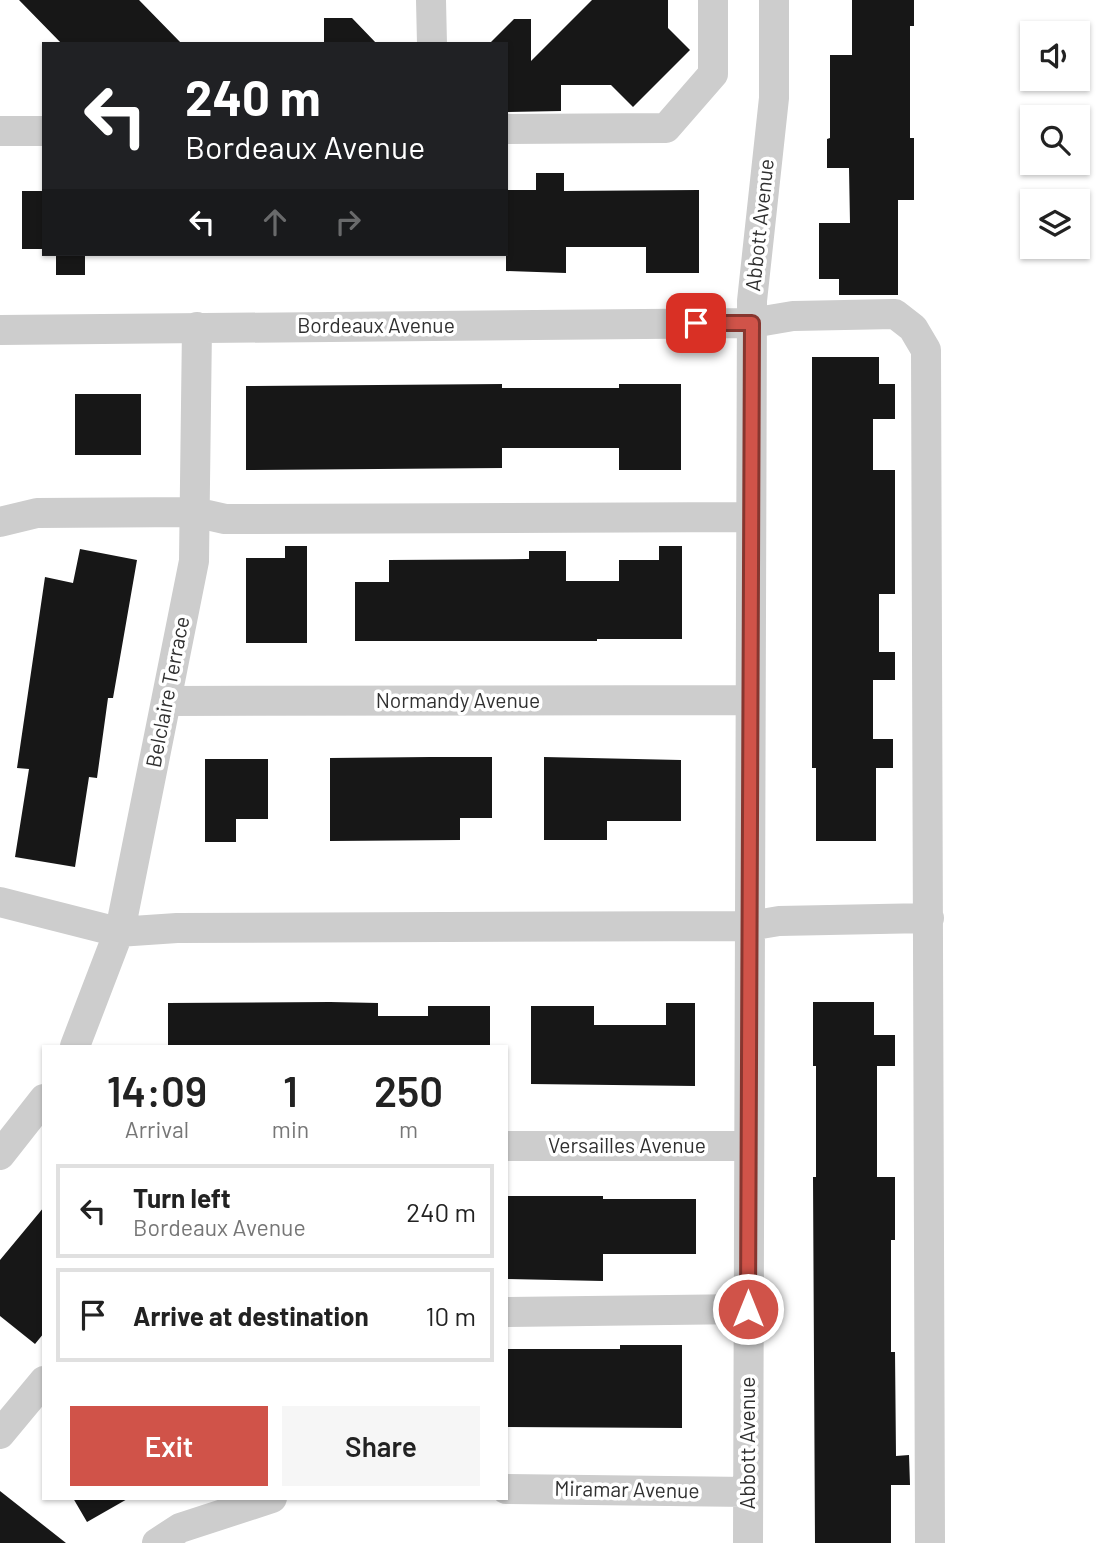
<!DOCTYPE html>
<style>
:root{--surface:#fff;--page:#f6f6f6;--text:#222;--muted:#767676;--line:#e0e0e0;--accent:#d05349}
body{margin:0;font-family:Barlow,sans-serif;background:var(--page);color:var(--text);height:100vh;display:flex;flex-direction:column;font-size:26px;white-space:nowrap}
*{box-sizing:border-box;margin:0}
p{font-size:23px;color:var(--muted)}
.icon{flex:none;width:38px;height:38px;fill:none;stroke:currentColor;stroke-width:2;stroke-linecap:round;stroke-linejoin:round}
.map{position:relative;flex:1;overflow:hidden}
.panel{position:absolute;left:42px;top:1045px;width:466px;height:455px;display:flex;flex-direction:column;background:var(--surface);border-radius:0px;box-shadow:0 2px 5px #0004}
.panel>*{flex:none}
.top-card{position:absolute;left:42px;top:42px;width:466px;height:214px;border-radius:0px;box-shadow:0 2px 5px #0004;background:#202124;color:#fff;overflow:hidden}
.controls{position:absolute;left:1020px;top:21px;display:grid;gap:14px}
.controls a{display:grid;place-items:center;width:70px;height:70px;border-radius:0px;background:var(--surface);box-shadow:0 2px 5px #0004;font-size:35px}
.pin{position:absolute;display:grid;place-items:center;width:60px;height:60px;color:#fff;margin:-30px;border-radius:14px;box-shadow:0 4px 10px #0006}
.me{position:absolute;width:77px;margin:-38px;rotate:0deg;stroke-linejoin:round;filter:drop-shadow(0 0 5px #0008)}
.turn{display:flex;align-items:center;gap:24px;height:147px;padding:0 28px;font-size:32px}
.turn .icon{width:91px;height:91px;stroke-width:2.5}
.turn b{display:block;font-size:49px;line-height:60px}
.lanes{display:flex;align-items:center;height:66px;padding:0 28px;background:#0003;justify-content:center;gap:35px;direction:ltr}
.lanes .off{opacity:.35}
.eta{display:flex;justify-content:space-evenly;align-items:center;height:119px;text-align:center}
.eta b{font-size:42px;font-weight:600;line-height:49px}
.primary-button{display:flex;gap:14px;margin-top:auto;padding:14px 28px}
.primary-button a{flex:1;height:80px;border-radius:0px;background:var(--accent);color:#fff;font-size:28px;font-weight:600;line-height:80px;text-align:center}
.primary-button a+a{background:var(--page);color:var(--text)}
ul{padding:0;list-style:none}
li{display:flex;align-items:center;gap:21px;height:94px;margin:0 14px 10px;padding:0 14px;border:4px solid var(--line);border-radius:0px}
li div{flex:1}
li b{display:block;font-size:26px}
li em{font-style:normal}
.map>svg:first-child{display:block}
.building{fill:#171717}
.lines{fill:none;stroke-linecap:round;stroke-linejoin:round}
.minor{stroke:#cdcdcd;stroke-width:30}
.route-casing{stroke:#87362f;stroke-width:18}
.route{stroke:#d05349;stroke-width:12}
.labels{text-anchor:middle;stroke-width:7;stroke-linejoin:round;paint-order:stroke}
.street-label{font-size:21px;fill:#303030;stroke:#fff}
</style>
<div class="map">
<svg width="1112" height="1543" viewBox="0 0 1112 1543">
<rect width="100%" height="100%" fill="#fff"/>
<path class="building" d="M19 0H139L182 44H62Z
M592 0H668V28L690 50 633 107 611 85H561V111L506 112V44H489L514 19H531V61Z
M852 0H914V26H910V138H914V200H898V295H839V279H819V223H850L849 168H827V139L830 138V55H852Z
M324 18H352L377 44H324Z
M536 173H564V191L699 190V273H646V247H566V273L506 271V190H536Z
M22 191H44V249H22Z
M56 254H85V275H56Z
M812 357H879V384H895V419H873V470H895V594H879V652H895V680H873V739H893V768H876V841H816V768H812Z
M502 384V388H619V384H681V470H619V448H502V468L246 470V386Z
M75 394H141V455H75Z
M285 546H307V643H246V558H285Z
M659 546H682V639H597V641H355V582H389V560L529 559V551H566V581H619V560H659Z
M80 549 137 560 113 698H108L97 778 89 777 75 867 15 857 29 769 17 768 45 577 73 583Z
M430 757H492V818H460V840L330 841V758Z
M544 757 681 760V821H607V840H544Z
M205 759H268V819H236V842H205Z
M330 1002 378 1003V1016H428V1006H490V1046H168V1003Z
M813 1002H874V1035H895V1066H877V1177H895V1240H891V1352H895L896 1456 909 1455 910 1485H891V1543H815L813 1177H816V1066H813Z
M666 1003H695V1086L531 1084V1006H594V1025H666Z
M506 1196H603V1199H696V1254H603V1281L506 1279Z
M44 1207V1333L35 1344 0 1316V1260Z
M620 1345H682V1428L506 1427V1349H620Z
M0 1491 66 1543H0Z
M73 1498H129L87 1522Z"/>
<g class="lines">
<path class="minor" d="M431 0 432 44
M506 129 666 128 713 74V0
M0 131H44
M0 330 752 323 793 316 895 314 913 328 926 350 930 1543
M0 522 37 513 194 512 225 519 751 517
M166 701 750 700
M0 902 118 932 177 928 749 926 779 921 929 918
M75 1046 121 926 194 561 197 327
M506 1146H749
M0 1155 44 1099
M506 1312 748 1309
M0 1434 44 1381
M506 1489 748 1492
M157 1543 180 1528 272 1498
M748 1543 752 301 774 98V0"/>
</g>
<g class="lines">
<defs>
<path id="route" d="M696 323H752L748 1309"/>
</defs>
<use href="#route" class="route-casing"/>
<use href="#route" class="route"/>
</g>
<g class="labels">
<g class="street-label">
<text transform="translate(760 225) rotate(-84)" y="7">Abbott Avenue</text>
<text x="376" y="333">Bordeaux Avenue</text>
<text transform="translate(168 692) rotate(-79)" y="7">Belclaire Terrace</text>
<text x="458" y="708">Normandy Avenue</text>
<text x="627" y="1153">Versailles Avenue</text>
<text transform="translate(748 1443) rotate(-90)" y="7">Abbott Avenue</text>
<text transform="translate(627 1490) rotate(1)" y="7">Miramar Avenue</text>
</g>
</g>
</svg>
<div class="controls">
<a><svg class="icon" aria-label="sound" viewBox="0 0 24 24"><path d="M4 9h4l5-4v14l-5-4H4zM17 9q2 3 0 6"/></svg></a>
<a><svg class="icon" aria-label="search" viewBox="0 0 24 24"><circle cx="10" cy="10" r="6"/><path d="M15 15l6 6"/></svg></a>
<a><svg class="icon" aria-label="layers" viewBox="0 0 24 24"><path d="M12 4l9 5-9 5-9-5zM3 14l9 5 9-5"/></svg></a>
</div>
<div class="pin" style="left:696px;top:323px;background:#d93025"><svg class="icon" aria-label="arrive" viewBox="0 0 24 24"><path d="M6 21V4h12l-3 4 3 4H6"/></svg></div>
<svg class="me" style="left:748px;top:1309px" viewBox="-20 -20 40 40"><circle r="17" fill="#d05349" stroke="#fff" stroke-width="3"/><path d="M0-11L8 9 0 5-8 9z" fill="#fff"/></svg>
<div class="top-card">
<div class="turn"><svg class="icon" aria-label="left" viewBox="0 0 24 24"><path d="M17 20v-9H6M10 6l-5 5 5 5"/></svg><div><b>240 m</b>Bordeaux Avenue</div></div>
<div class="lanes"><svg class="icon" aria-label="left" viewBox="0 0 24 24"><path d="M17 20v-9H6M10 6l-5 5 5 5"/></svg><svg class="icon off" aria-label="ahead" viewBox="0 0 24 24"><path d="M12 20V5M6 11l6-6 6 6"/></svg><svg class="icon off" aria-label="right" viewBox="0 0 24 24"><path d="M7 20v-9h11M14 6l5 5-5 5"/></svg></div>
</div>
<section class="panel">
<div class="eta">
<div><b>14:09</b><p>Arrival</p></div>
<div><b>1</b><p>min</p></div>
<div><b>250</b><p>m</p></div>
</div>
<ul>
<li><svg class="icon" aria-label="left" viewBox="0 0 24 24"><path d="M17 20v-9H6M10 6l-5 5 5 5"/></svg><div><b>Turn left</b><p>Bordeaux Avenue</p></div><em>240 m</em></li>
<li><svg class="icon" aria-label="arrive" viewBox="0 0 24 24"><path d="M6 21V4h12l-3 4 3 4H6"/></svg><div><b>Arrive at destination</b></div><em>10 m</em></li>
</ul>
<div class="primary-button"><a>Exit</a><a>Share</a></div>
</section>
</div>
